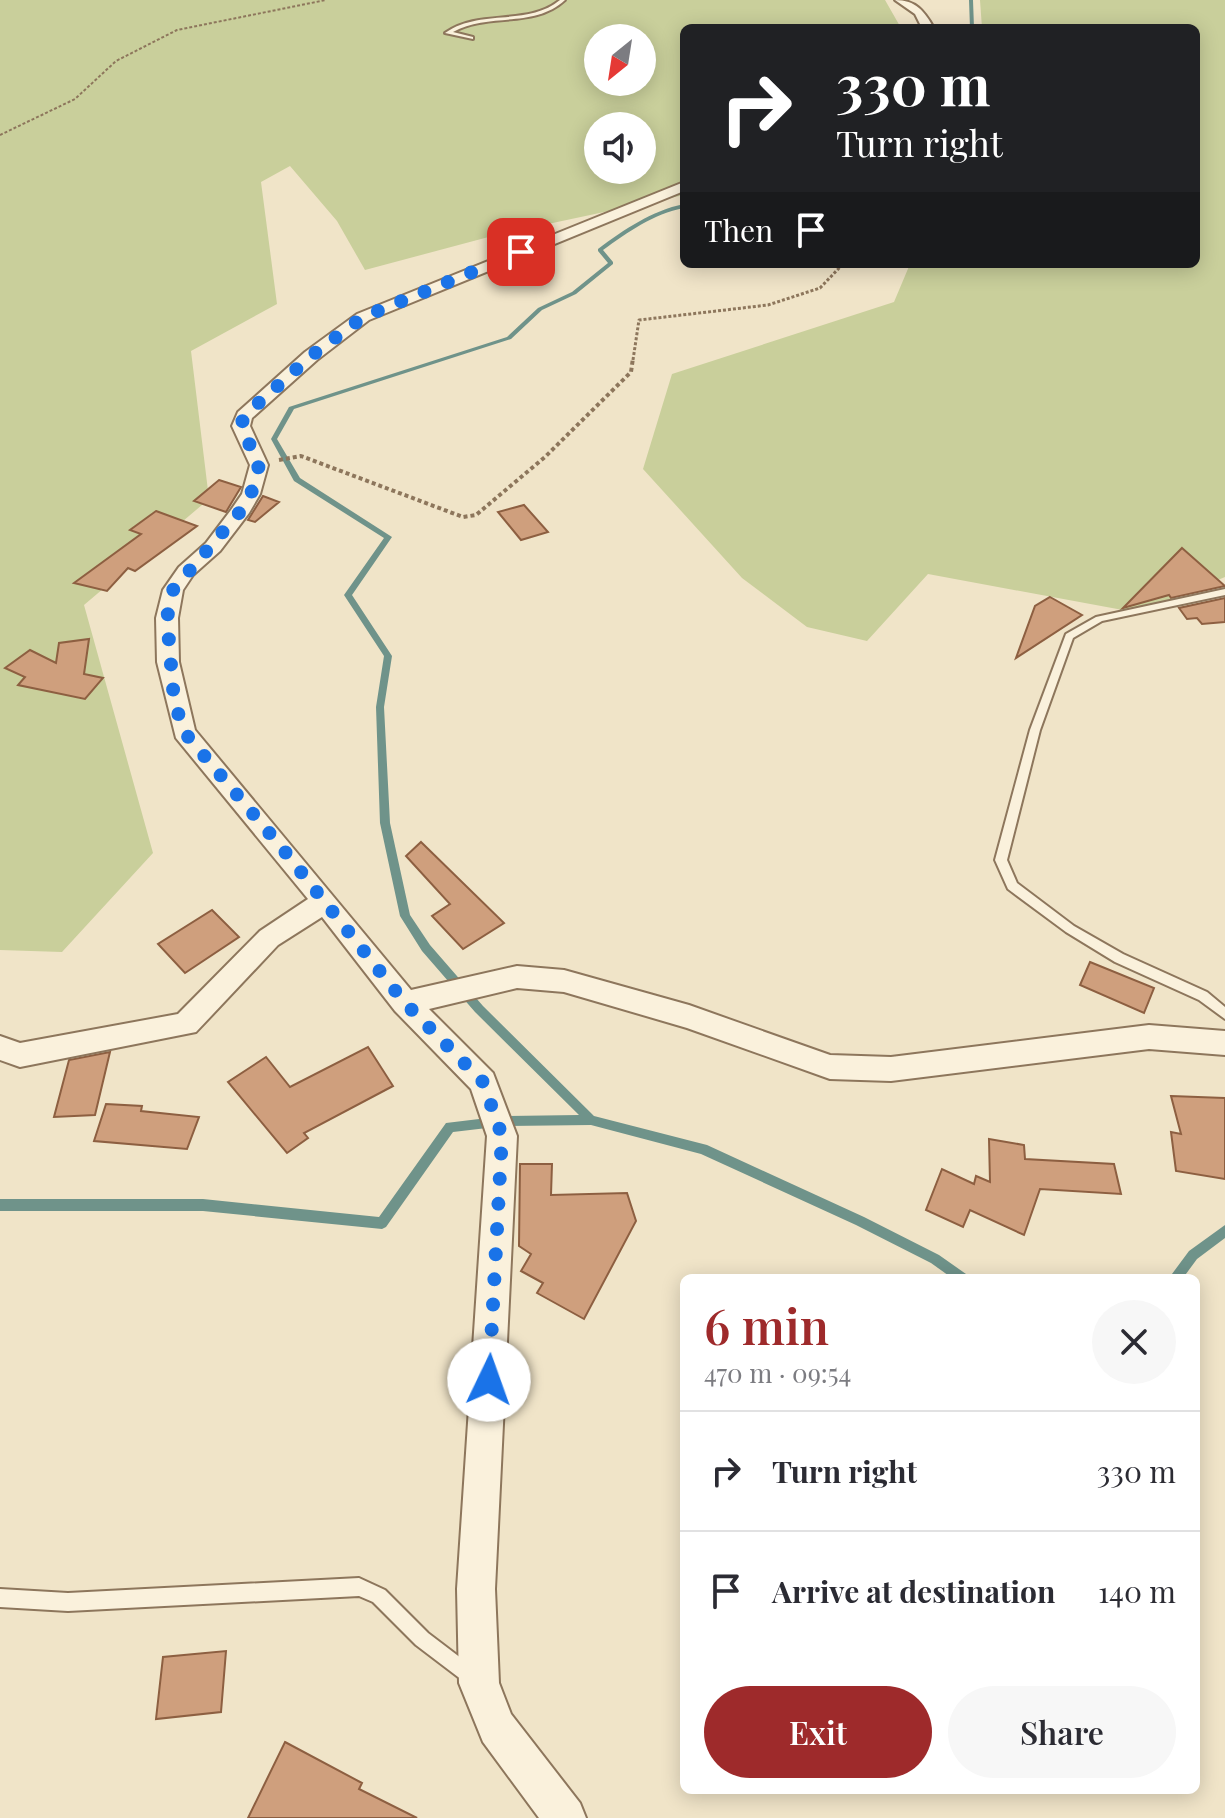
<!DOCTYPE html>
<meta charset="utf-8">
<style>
:root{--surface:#fff;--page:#f7f7f7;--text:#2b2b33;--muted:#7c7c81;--line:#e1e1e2;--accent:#9e2a2b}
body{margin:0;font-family:"Playfair Display",serif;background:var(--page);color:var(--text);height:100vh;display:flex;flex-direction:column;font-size:30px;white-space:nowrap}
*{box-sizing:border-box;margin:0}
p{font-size:26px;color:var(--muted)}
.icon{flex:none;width:44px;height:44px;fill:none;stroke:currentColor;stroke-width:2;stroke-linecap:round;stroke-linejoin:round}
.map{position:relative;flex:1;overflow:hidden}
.details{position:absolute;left:680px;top:1274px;width:520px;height:520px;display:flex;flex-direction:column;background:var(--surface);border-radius:12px;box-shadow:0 4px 20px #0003}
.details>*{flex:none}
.guide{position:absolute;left:680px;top:24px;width:520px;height:244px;border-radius:12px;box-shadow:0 4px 20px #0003;background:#202124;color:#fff;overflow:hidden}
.needle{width:52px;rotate:210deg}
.tools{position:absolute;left:584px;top:24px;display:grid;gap:16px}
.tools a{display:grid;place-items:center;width:72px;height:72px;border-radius:50%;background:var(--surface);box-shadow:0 4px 20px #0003;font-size:40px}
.pin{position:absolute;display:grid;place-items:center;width:68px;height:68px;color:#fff;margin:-34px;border-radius:16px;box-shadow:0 4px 12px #0006}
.me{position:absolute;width:88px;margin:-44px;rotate:3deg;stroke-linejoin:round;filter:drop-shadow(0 0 6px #0008)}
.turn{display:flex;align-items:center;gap:28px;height:168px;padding:0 24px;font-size:36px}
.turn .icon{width:104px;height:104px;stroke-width:2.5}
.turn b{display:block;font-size:56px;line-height:68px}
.then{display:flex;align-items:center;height:76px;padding:0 24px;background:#0003;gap:16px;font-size:30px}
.round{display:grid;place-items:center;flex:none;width:84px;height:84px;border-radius:42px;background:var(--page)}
.overview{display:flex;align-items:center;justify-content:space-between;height:136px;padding:0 24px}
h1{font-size:48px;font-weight:600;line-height:60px;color:var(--accent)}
.action{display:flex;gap:16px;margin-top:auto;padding:16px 24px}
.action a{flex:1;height:92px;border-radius:48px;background:var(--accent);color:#fff;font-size:32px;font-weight:600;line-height:92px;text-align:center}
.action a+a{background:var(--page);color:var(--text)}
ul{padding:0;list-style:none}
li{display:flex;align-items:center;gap:24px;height:120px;padding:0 24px;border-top:2px solid var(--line)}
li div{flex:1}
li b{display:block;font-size:30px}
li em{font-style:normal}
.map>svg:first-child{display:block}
.green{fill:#c9cf9b;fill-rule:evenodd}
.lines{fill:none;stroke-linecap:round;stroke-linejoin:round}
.stream{fill:#6f938a;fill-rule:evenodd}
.building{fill:#cf9f7d;stroke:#8d5f41;stroke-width:2}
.service-casing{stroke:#8d765c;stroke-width:4}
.minor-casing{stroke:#8d765c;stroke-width:4}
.path-far2{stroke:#8d765c;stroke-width:2;stroke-dasharray:3 2;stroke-linecap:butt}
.path-far1{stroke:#8d765c;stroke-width:3;stroke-dasharray:3 2;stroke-linecap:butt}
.path{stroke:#8d765c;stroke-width:4;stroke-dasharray:4 3;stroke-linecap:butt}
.service{fill:#faf1dc;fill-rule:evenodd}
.minor{fill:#faf1dc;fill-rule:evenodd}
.route{stroke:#1a73e8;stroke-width:14;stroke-dasharray:0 25.2}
</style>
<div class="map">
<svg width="1225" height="1818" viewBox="0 0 1225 1818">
<rect width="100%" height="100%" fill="#f0e4c8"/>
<path class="green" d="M0 0H885L901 28H684V195L496 235 365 270 337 221 290 166 261 182 277 304 191 351 209 499 84 605 153 853 62 952 0 950ZM598 38H642V82H598ZM598 126H642V170H598Z
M980 0H1225V577L1139 613 928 574 867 641 807 627 742 578 643 469 672 374 894 302 910 264H1196V28H982Z"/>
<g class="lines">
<path class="stream" d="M969 0H973L974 28H970Z
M684 204V208C653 214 628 232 603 250L613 262V264L576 294 542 310 511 339 294 409 277 439 300 478 392 537 352 595 392 656 384 707 390 823 410 915 430 945 483 1006 594 1116 707 1145 864 1217 939 1255 966 1274 968 1278H952L931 1263 856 1225 701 1154 591 1125 504 1126 453 1132 386 1227 382 1229 203 1211H0V1199H203L379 1217 446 1123 504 1116 579 1115 475 1012 422 951 400 916 380 823 376 707 384 656 344 595 384 538 294 481 271 439 289 407 507 337 538 308 572 292 608 263 598 251V249C625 229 651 211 684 204Z
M1225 1225V1238L1197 1259 1183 1278H1169L1189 1251Z"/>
</g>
<path class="building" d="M219 480 241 487 226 512 194 501Z
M263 496 279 502 255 522 248 520Z
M524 505 548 532 521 540 498 512Z
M156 511 197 526 135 571 128 568 107 591 74 583 141 534 130 530Z
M1182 548 1225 586 1171 598 1169 595 1123 608Z
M1050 597 1082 615 1016 658 1035 606Z
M1225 598V622L1202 624 1197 618 1187 619 1179 608Z
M89 639 84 674 103 678 85 699 18 685 25 677 5 668 30 650 56 663 59 643Z
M421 842 504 923 463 949 432 916 450 904 406 856Z
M212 910 239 937 185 973 158 944Z
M1090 962 1154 988 1144 1013 1080 985Z
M368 1047 393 1086 304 1133 308 1138 287 1153 228 1082 266 1057 290 1087Z
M110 1052 95 1115 54 1117 69 1060Z
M1171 1096 1225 1098V1179L1176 1171 1171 1132 1181 1134Z
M106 1104 142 1106 141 1111 199 1117 187 1149 94 1141Z
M989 1139 1024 1145 1025 1159 1114 1164 1121 1194 1040 1189 1024 1235 970 1210 963 1227 926 1210 942 1169 974 1184 976 1176 990 1182Z
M520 1164H552L551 1195 627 1193 636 1221 584 1319 537 1293 543 1283 521 1271 531 1254 519 1246Z
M226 1651 221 1712 156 1719 163 1657Z
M285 1742 362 1783 359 1789 417 1818H248Z"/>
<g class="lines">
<defs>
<path id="service" d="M560 0H565C534 29 488 12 453 32L473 37V39L445 33C480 8 527 27 560 0Z
M1225 589V595L1102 621 1073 638 1040 730 1007 860 1017 883 1074 926 1123 954 1207 992 1225 1007V1019L1199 1000 1115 962 1066 932 1008 889 995 860 1030 730 1066 634 1096 617Z
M359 1578 385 1590 428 1633 478 1671 481 1677 478 1683 472 1686 466 1683 416 1645 373 1602 359 1596 68 1611 0 1607V1589L68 1593Z"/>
<path id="minor" d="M895 0C916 0 924 11 934 28H922L915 14Z
M684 182V191L369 320 317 360 252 418 250 426 268 465 260 494 249 513 220 551 193 575 183 590 178 618 179 662 195 730 411 990 517 966 564 970 689 1005 830 1055 891 1057 1149 1025 1225 1031V1055L1149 1049 891 1081 830 1079 687 1028 564 992 517 988 429 1009 493 1073 517 1136 495 1589 499 1683 511 1714 580 1803 586 1818H539L483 1742 459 1683 457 1589 487 1136 471 1089 395 1011 322 917 278 945 196 1032 20 1067 0 1060V1036L20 1043 178 1014 260 931 308 899 176 738 157 662 156 618 163 590 179 567 206 543 231 510 242 494 250 465 232 426 238 412 305 352 357 314Z"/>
</defs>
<use href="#service" class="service-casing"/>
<use href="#minor" class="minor-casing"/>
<path class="path-far2" d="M0 135 75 99 116 61 177 30 326 0"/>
<path class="path-far1" d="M633 360 639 320 768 305 820 288 843 264"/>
<path class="path" d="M279 460 301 456 463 517 476 515 545 457 631 372 633 358"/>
<use href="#service" class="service"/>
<use href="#minor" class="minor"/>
</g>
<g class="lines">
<path class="route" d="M489 1380 502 1136 483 1082 405 1003 282 848 184 732 174 700 167 618 173 590 239 513 251 494 259 465 241 426 244 416 311 356 363 317 521 252"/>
</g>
</svg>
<div class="tools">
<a><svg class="needle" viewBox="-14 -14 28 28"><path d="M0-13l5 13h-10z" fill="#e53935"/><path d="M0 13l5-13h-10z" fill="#7c7c81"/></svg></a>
<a><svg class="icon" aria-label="sound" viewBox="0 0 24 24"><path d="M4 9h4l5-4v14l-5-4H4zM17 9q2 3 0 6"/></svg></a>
</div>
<div class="pin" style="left:521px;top:252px;background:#d93025"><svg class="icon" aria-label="arrive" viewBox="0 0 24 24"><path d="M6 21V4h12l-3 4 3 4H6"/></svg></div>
<svg class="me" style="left:489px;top:1380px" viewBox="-20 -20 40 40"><circle r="19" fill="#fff"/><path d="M0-13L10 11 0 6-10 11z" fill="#1a73e8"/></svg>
<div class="guide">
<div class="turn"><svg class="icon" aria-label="right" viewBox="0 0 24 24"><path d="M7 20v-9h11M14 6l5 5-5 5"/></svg><div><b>330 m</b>Turn right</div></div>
<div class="then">Then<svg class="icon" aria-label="arrive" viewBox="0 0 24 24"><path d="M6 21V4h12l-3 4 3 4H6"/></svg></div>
</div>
<section class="details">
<div class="overview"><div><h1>6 min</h1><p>470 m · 09:54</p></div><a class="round"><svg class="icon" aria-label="close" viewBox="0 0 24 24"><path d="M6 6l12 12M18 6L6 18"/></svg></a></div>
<ul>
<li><svg class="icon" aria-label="right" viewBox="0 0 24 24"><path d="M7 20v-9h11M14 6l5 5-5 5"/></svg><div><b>Turn right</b></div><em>330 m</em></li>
<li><svg class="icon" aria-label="arrive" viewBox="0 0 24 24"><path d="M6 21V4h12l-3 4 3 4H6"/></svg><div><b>Arrive at destination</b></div><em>140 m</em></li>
</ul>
<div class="action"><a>Exit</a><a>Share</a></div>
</section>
</div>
